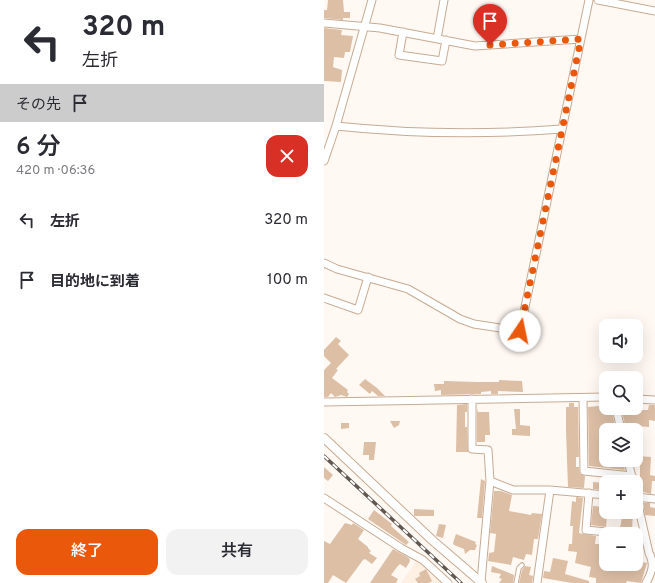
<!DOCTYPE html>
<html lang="ja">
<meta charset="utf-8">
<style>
:root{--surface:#fff;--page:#f2f2f3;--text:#2b2b33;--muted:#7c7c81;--accent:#ea580c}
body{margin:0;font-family:Overpass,"Noto Sans JP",sans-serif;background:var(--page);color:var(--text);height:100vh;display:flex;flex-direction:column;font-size:15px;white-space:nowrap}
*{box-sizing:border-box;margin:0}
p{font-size:13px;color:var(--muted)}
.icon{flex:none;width:22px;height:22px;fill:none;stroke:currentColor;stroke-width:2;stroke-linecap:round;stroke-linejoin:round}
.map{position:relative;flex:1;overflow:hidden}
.drawer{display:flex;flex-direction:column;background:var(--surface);width:324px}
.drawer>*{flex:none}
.top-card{background:#fff;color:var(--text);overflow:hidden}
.tools{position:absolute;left:275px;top:319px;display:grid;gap:8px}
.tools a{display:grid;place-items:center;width:44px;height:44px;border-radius:8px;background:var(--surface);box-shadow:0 4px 16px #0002;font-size:20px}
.pin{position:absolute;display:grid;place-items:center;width:34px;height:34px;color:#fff;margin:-41px -17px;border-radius:50% 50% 50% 0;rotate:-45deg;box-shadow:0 0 4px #0007}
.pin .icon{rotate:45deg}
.me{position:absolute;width:44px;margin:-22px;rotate:11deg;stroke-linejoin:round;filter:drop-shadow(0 0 3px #0008)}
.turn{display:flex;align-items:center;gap:14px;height:84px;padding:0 16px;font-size:18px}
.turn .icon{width:52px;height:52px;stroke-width:2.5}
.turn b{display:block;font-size:28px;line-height:34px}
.then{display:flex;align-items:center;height:38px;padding:0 16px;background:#0003;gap:8px;font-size:15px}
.round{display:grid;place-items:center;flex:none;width:42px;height:42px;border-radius:12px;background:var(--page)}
.head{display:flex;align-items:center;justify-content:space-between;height:68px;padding:0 16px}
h1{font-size:24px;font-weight:600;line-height:30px}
.action{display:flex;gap:8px;margin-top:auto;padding:8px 16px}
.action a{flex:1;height:46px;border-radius:12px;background:var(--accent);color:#fff;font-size:16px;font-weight:600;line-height:46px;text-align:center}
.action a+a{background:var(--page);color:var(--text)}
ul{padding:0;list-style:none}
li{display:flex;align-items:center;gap:12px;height:60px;padding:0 16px}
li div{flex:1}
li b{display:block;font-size:15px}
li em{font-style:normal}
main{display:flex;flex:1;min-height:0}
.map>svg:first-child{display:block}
.built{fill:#fff0e3}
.building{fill:#ddbfa6}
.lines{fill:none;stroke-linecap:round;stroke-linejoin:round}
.service-casing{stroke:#c8ab93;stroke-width:5.5}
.minor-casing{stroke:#c8ab93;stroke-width:9}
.tertiary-casing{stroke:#c8ab93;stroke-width:10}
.service{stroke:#fff;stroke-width:3.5}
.minor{stroke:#fff;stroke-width:7}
.tertiary{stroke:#fff;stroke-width:8}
.rail-casing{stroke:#615851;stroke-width:3.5}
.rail{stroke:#fff;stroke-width:2;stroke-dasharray:6;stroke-linecap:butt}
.route{stroke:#ea580c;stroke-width:7;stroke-dasharray:0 12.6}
</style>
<main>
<section class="drawer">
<div class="top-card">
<div class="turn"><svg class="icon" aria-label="left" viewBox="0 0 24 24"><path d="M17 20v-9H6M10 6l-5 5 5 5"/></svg><div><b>320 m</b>左折</div></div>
<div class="then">その先<svg class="icon" aria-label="arrive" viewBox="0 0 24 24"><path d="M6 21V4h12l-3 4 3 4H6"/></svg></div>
</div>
<div class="head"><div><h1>6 分</h1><p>420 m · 06:36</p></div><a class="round" style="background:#d93025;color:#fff"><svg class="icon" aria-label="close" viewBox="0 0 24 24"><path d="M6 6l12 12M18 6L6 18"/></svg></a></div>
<ul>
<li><svg class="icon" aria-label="left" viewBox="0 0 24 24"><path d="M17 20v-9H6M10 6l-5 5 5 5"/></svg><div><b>左折</b></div><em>320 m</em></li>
<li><svg class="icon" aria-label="arrive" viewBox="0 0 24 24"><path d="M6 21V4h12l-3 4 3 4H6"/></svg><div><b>目的地に到着</b></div><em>100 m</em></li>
</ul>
<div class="action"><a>終了</a><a>共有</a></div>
</section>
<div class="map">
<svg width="331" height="583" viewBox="0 0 331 583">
<rect width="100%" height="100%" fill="#fff8f3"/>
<path class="built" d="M93 560 107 571 120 583H77Z"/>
<path class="building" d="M4 0H19L20 12H26V18H19V20L0 18V10H3Z
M0 28 18 30 17 35 29 36 26 52H21L20 58 10 57 9 67 18 70 17 82 0 81Z
M12 337 17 341 14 344 25 355 12 369 14 370 8 378 24 390 23 392 25 394 23 397 17 395 11 397 7 393 4 397H0V370L7 363 0 356V350Z
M41 379 53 388 61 396H54L48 391 46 394 35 385Z
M175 380 198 381 199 392 174 391V394H167V391L157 392V394L117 395V390L111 391 110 384H120V381L153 382H175Z
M245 403H250V407H254L255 457H252V467H255L256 474 261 476 260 488 244 487 242 431V407H245Z
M143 404V412H141V427H143L144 452H132L133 405Z
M325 405H331V421L325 420V427L301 425 297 408H301L302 413H317V410H324Z
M275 406 287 408 292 430 276 431V457L280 458 282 460H299L301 470 265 466 264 407Z
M153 408 154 412H165L166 435H161V442H153Z
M190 409H196V425L206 426V436L188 435V429H192Z
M66 421H76L75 425 70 428Z
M17 423H25V428L17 429Z
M40 442H52L50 460H45V455H39Z
M313 456 327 457 326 475 331 476V481H328L327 494 316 491V465L312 464Z
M0 467 9 475 4 481 0 478Z
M157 479 161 481 158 518H153Z
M269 482 282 483V490L269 489Z
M170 491H177L188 495 185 511 207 515 208 513 218 514 214 539H210L208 555 202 554 200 560 189 557 187 565 164 561 165 553 170 552 172 534 166 533Z
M252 497 259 498 255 533 272 536 271 544H280L282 564H312V561L323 563 317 583 303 581 302 583H272V578L265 577 267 567 251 563 253 552 244 551 245 544H248L249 526H246L248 501 252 502Z
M319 503H326V507L331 508V516L321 515Z
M269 506 282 507V512H309L308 529 315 530 316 534H295L298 517 283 516 282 527 267 525Z
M90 509 110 510V516H90Z
M50 510 68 524 67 526 85 542 82 545 44 519Z
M21 523 28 525 29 523 40 530 34 539 44 547V548L47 551 45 553 53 558 48 564 41 559 39 560 22 583 9 575 4 583H0V541L6 544Z
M115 524 122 525 119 538 112 536Z
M132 534 152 542 151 544 153 545 151 550H146L141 554 140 549 130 545 129 543Z
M69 549 85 558 86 561 82 568 76 564 73 567 67 575 74 579 72 583H46Z
M229 558 244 561 241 574 265 581V583H248L219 578 220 571 226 572Z
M168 566 190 575 189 583H175L178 579 175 578 177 574 167 572Z
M201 566 207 567 205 575 209 576 208 583H195L198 570Z
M102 569 108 581 105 583H94L91 579 96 576 95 573Z"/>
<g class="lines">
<defs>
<path id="service" d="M192 583 195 568 198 565"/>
<path id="minor" d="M274 0 331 11
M0 23 56 28 151 46 257 39
M79 32 75 55 118 61 122 40
M113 39 120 0
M12 126C88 134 162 135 238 129
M0 161 12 126 48 0
M0 263 13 269 84 289 136 319 150 324 196 331 265 0
M0 298 34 310 44 277
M259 398 260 471 308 476
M148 399V449L164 450 166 481 157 582
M312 399 331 400
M0 402 282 397
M292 408 297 430
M304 460 309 482
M166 481 189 490H226L282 495
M265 493 262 530 283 532
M312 496 325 553C331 564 328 572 322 583
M312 497 331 499
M0 498 77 548 99 560 124 583
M213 583 226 490"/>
<path id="tertiary" d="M0 438 108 540 158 583"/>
</defs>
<use href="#service" class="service-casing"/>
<use href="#minor" class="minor-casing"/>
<use href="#tertiary" class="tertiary-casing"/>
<use href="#service" class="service"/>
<use href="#minor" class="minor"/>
<use href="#tertiary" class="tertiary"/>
<defs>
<path id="rail" d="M0 456 137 583"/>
</defs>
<use href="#rail" class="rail-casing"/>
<use href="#rail" class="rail"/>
</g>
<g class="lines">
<path class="route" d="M166 45 257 39 196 331"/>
</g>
</svg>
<div class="tools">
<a><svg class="icon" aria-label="sound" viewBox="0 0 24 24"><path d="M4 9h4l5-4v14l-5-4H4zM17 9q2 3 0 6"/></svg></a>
<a><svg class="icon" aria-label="search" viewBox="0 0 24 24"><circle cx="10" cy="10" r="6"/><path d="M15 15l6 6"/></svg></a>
<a><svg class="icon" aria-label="layers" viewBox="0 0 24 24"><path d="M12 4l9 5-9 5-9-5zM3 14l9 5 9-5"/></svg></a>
<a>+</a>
<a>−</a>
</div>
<div class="pin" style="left:166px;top:45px;background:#d93025"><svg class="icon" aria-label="arrive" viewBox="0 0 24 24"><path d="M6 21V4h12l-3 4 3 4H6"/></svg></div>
<svg class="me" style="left:196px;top:331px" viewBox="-20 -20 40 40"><circle r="19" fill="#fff"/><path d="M0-13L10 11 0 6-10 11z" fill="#ea580c"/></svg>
</div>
</main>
